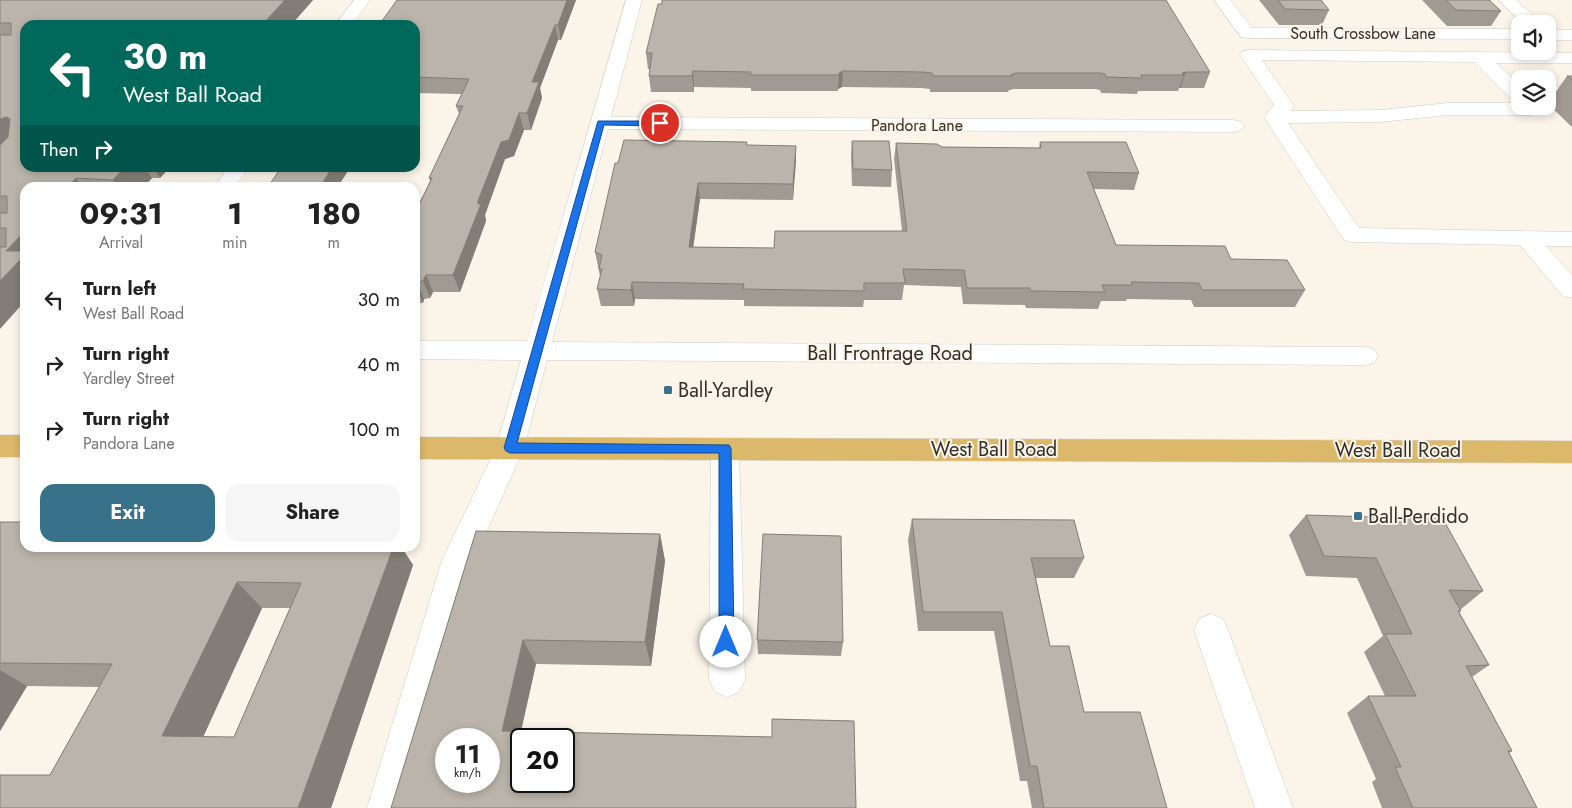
<!DOCTYPE html>
<style>
:root{--surface:#fff;--page:#f6f6f6;--text:#222;--muted:#767676;--accent:#37728a}
body{margin:0;font-family:Jost,sans-serif;background:var(--page);color:var(--text);height:100vh;display:flex;flex-direction:column;font-size:19px;white-space:nowrap}
*{box-sizing:border-box;margin:0}
p{font-size:16px;color:var(--muted)}
.icon{flex:none;width:28px;height:28px;fill:none;stroke:currentColor;stroke-width:2;stroke-linecap:round;stroke-linejoin:round}
.map{position:relative;flex:1;overflow:hidden}
.sheet{position:absolute;left:20px;top:182px;width:400px;height:370px;display:flex;flex-direction:column;background:var(--surface);border-radius:15px;box-shadow:0 2px 8px #0003}
.sheet>*{flex:none}
.top-card{position:absolute;left:20px;top:20px;width:400px;height:152px;border-radius:15px;box-shadow:0 2px 8px #0003;background:#00695c;color:#fff;overflow:hidden}
.tools{position:absolute;left:1511px;top:15px;display:grid;gap:10px}
.tools a{display:grid;place-items:center;width:45px;height:45px;border-radius:10px;background:var(--surface);box-shadow:0 2px 8px #0003;font-size:25px}
.speed{position:absolute;left:435px;top:728px;display:flex;gap:10px;font-size:25px;font-weight:700;text-align:center}
.speed>*{display:grid;place-content:center;width:65px;height:65px;border-radius:50%;background:var(--surface);box-shadow:0 2px 8px #0003;line-height:1}
.speed small{font-size:12px;font-weight:400}
.speed .limit{border:2px solid #111;border-radius:8px;background:#fff;color:#111}
.pin{position:absolute;display:grid;place-items:center;width:42px;height:42px;color:#fff;margin:-21px;border:2px solid #fff;border-radius:50%;box-shadow:0 1px 5px #0007}
.me{position:absolute;width:55px;margin:-28px;rotate:0deg;stroke-linejoin:round;filter:drop-shadow(0 0 4px #0008)}
.turn{display:flex;align-items:center;gap:18px;height:105px;padding:0 20px;font-size:22px}
.turn .icon{width:65px;height:65px;stroke-width:2.5}
.turn b{display:block;font-size:35px;line-height:42px}
.then{display:flex;align-items:center;height:48px;padding:0 20px;background:#0003;gap:10px;font-size:19px}
.eta{display:flex;justify-content:space-evenly;align-items:center;height:85px;text-align:center}
.eta b{font-size:30px;font-weight:700;line-height:35px}
.primary-button{display:flex;gap:10px;margin-top:auto;padding:10px 20px}
.primary-button a{flex:1;height:58px;border-radius:15px;background:var(--accent);color:#fff;font-size:20px;font-weight:700;line-height:58px;text-align:center}
.primary-button a+a{background:var(--page);color:var(--text)}
ul{padding:0;list-style:none}
li{display:flex;align-items:center;gap:15px;height:65px;padding:0 20px}
li div{flex:1}
li b{display:block;font-size:19px}
li em{font-style:normal}
.map>svg:first-child{display:block}
.lines{fill:none;stroke-linecap:round;stroke-linejoin:round}
.minor-casing{stroke:#d2cbc2;stroke-width:1}
.major-casing{stroke:#d6d5d5;stroke-width:1}
.minor{fill:#fff;fill-rule:evenodd}
.major{fill:#dcb86b;fill-rule:evenodd}
.wall{fill:#a09b92;fill-rule:evenodd}
.shaded-wall{fill:#827e77}
.building{fill:#bab4aa;stroke:#827e77;fill-rule:evenodd}
.route{fill:#1a73e8;stroke:#114b97}
.poi-dot{fill:#37728a;stroke:#fbf4e9;stroke-width:2}
.labels{text-anchor:middle;stroke-width:4;stroke-linejoin:round;paint-order:stroke}
.far-street-label{font-size:16px;fill:#312e2b;stroke:#fbf4e9}
.street-label{font-size:20px;fill:#312e2b;stroke:#fbf4e9}
.poi-label{font-size:20px;fill:#312e2b;stroke:#fbf4e9;text-anchor:start}
</style>
<div class="map">
<svg width="1572" height="808" viewBox="0 0 1572 808">
<rect width="100%" height="100%" fill="#fbf4e9"/>
<g class="lines">
<defs>
<path id="minor" d="M354 0H370L352 25H335Z
M626 0H642L611 117 1234 120 1241 122 1244 126 1241 130 1234 132 608 129 552 342 1365 347 1374 349 1378 356 1374 363 1365 365 547 360 524 448 474 560 405 808H367L442 560 496 448 521 360 415 359V341H527Z
M1214 0H1230L1252 28 1520 29V39L1247 38 1241 37Z
M1498 0H1516L1543 24H1524Z
M1548 30H1572V40H1548Z
M1249 50 1572 53V63H1496L1520 86V103L1513 101 1475 62 1262 60 1294 106 1290 111 1380 110 1448 103H1520V106H1540L1542 109 1539 113 1532 115H1448L1380 122 1288 123 1359 228 1572 232V246H1546L1572 275V298L1563 296 1520 245 1352 242 1344 240 1264 117 1274 105 1240 55 1243 51Z
M1548 86 1572 87V99L1548 98Z
M228 168H248L234 188H213Z
M725 437 735 440 739 448 745 680 739 692 727 697 715 692 709 680 711 448 715 440Z
M1211 614 1223 619 1228 630 1293 808H1255L1194 630 1199 619Z"/>
<path id="major" d="M0 435H25V457H0Z
M415 437 1572 441V463L415 459Z"/>
</defs>
<use href="#minor" class="minor-casing"/>
<use href="#major" class="major-casing"/>
<use href="#minor" class="minor"/>
<use href="#major" class="major"/>
</g>
<path class="wall" d="M0 0H313L291 25H25V168H169L160 178H152L143 188H25L0 329Z
M397 0H576L561 40H558L540 88 542 98 531 130H524L514 156 505 159 485 215 486 221 460 292H433L430 298 424 299 423 303H418L415 311V213L430 181 429 178 459 114 456 106 462 94 415 93V25Z
M1259 0H1321L1329 10 1322 25H1279Z
M1422 0H1491L1490 2 1501 11 1491 26H1447Z
M662 4 1210 72 1204 88H1179L1178 91H1138L1137 94 1101 93 1100 90 1095 89H1012V90H1009L1008 92H930V89L921 88 842 87 838 89V91H751V88L694 87V92H651L649 76 650 69H648L646 53Z
M1567 76H1572V127L1548 104V103Z
M852 141 892 170 891 187 852 186 851 157Z
M747 142V145L796 146 793 200 700 199 693 247 774 248 902 231 894 159 896 143 942 147 1039 148 1040 142 1139 173 1134 190 1094 189 1116 245 1231 259 1305 290 1295 307H1194L1191 300 1127 299 1126 301H1101L1098 309 1026 308 1025 305 963 304 961 287 904 285 902 300H864L863 307 744 306V300L635 299 634 306H601L597 289 600 276 595 252 618 163Z
M1306 515 1483 591 1460 610 1461 611 1459 612 1489 665 1472 677 1512 751 1509 753 1537 808H1382L1372 782 1376 779 1347 713 1368 696H1385L1364 652 1383 636 1357 578 1306 576 1289 535Z
M912 519 1084 558 1074 578H1036L1050 646 1084 712 1167 808H1032L1027 781H1020L994 631H918L908 540Z
M0 522 25 548H402L413 565 331 808 50 775 99 687 27 686 0 731ZM262 608H290L234 737H203Z
M476 531 660 534 665 561 651 666 536 664 521 732 772 737V719L854 721 856 808H391ZM446 739H489V781H446ZM521 739H564V781H521Z
M757 640 843 642 841 656 758 654Z"/>
<path class="shaded-wall" d="M285 0H313L291 25H262Z
M567 0H576L561 40 558 25Z
M555 25 558 40 540 88 542 98 531 130 527 113 532 82Z
M693 71 694 87V92L692 76Z
M843 71 842 87 838 89 839 73Z
M1186 72 1180 88H1179L1184 75 1182 73Z
M519 113 524 130 514 156 505 159 485 215 486 221 460 292 453 275 478 201 501 142Z
M7 117 24 140 0 158V119Z
M796 146V162L793 200V184Z
M124 168H145L152 178 143 188H119L113 180Z
M153 168H169L160 178Z
M332 168H350L337 188H319Z
M76 178 82 188H67Z
M698 183 700 199 691 263 689 247Z
M25 231V301L0 329V281L6 251Z
M426 275 433 292 430 298 423 281Z
M417 282 424 299 423 303 415 286Z
M632 282 635 299 634 306 631 290Z
M415 295 418 303 415 311Z
M660 534 665 561 651 666 645 642Z
M393 548H402L413 565 331 808H298Z
M237 582 262 608 194 757 162 736Z
M523 640 536 664 516 752 502 731Z
M0 670 27 686 0 731Z"/>
<path class="building" d="M0 0H285L262 25H25V168H124L113 180 76 178 67 188H25V231L6 251H25V255L0 281V247H6V228H0V213H7V196H0V145L8 137 10 119 7 117 0 119V35H11V23H0Z
M397 0H567L558 25H555L532 82H539L527 113H519L509 140 501 142 478 201V204H481L453 275H426L423 281 417 282 415 286V213L432 178H429L463 106H456L469 79 415 77V25H379Z
M662 0H1166L1210 72H1186L1182 73 1184 75H1141L1142 78 1106 77 1105 74 1100 73H1015V74H1011L1012 76H933L932 73 923 72 843 71 839 73V75H750L751 72 693 71 692 76H649L652 53H646L658 4H662Z
M1278 0H1321L1329 10 1285 9Z
M1446 0H1489L1501 11 1456 10Z
M1567 76H1572V80Z
M624 140 747 142 746 145 796 146 793 184 698 183 689 247 774 248 775 231H907L896 143 937 144 942 147 1041 148 1040 142H1126L1139 173 1087 172 1116 245 1225 246 1231 259 1287 260 1305 290H1202L1199 283 1131 282 1132 285H1102L1105 292 1031 291 1030 288H967L964 270 903 269 905 283H864V291L743 289 744 284 632 282 631 290 597 289 602 269H599L602 255 595 252 615 163H618Z
M852 141H889L892 170 853 169Z
M281 168H332L319 188H267Z
M1306 515 1443 519 1483 591 1449 590 1461 611H1458L1489 665 1466 666 1512 751H1508L1537 808H1413L1395 767H1401L1368 696H1416L1385 634H1412L1376 558 1324 556Z
M912 519 1074 520 1084 558H1031L1050 646H1069L1084 712H1140L1167 808H1044L1037 766H1030L1002 612H923Z
M0 522H25V548H393L298 808H0V775H50L112 664 0 663ZM237 582 301 583 234 737 162 736Z
M476 531 660 534 645 642 523 640 502 731 772 737V719L854 721 856 808H391ZM446 739H489V781H446ZM521 739H564V781H521Z
M763 534 841 536 843 642 757 640Z"/>
<path class="route" d="M598 121H660L664 123 660 126 604 125 517 443 729 445 731 448 734 642 731 646 726 648 722 646 719 642V453H510L506 451 504 448Z"/>
<g class="poi-dot">
<rect x="663" y="385" width="10" height="10" rx="2.5"/>
<rect x="1353" y="511" width="10" height="10" rx="2.5"/>
</g>
<g class="labels">
<g class="far-street-label">
<text x="1363" y="39">South Crossbow Lane</text>
<text x="917" y="131">Pandora Lane</text>
</g>
<g class="street-label">
<text x="890" y="360">Ball Frontrage Road</text>
<text x="994" y="456">West Ball Road</text>
<text x="1398" y="457">West Ball Road</text>
</g>
<g class="poi-label">
<text x="678" y="397">Ball-Yardley</text>
<text x="1368" y="523">Ball-Perdido</text>
</g>
</g>
</svg>
<div class="tools">
<a><svg class="icon" aria-label="sound" viewBox="0 0 24 24"><path d="M4 9h4l5-4v14l-5-4H4zM17 9q2 3 0 6"/></svg></a>
<a><svg class="icon" aria-label="layers" viewBox="0 0 24 24"><path d="M12 4l9 5-9 5-9-5zM3 14l9 5 9-5"/></svg></a>
</div>
<div class="speed"><div>11<small>km/h</small></div><div class="limit">20</div></div>
<div class="pin" style="left:660px;top:123px;background:#d93025"><svg class="icon" aria-label="arrive" viewBox="0 0 24 24"><path d="M6 21V4h12l-3 4 3 4H6"/></svg></div>
<svg class="me" style="left:726px;top:642px" viewBox="-20 -20 40 40"><circle r="19" fill="#fff"/><path d="M0-13L10 11 0 6-10 11z" fill="#1a73e8"/></svg>
<div class="top-card">
<div class="turn"><svg class="icon" aria-label="left" viewBox="0 0 24 24"><path d="M17 20v-9H6M10 6l-5 5 5 5"/></svg><div><b>30 m</b>West Ball Road</div></div>
<div class="then">Then<svg class="icon" aria-label="right" viewBox="0 0 24 24"><path d="M7 20v-9h11M14 6l5 5-5 5"/></svg></div>
</div>
<section class="sheet">
<div class="eta">
<div><b>09:31</b><p>Arrival</p></div>
<div><b>1</b><p>min</p></div>
<div><b>180</b><p>m</p></div>
</div>
<ul>
<li><svg class="icon" aria-label="left" viewBox="0 0 24 24"><path d="M17 20v-9H6M10 6l-5 5 5 5"/></svg><div><b>Turn left</b><p>West Ball Road</p></div><em>30 m</em></li>
<li><svg class="icon" aria-label="right" viewBox="0 0 24 24"><path d="M7 20v-9h11M14 6l5 5-5 5"/></svg><div><b>Turn right</b><p>Yardley Street</p></div><em>40 m</em></li>
<li><svg class="icon" aria-label="right" viewBox="0 0 24 24"><path d="M7 20v-9h11M14 6l5 5-5 5"/></svg><div><b>Turn right</b><p>Pandora Lane</p></div><em>100 m</em></li>
</ul>
<div class="primary-button"><a>Exit</a><a>Share</a></div>
</section>
</div>
